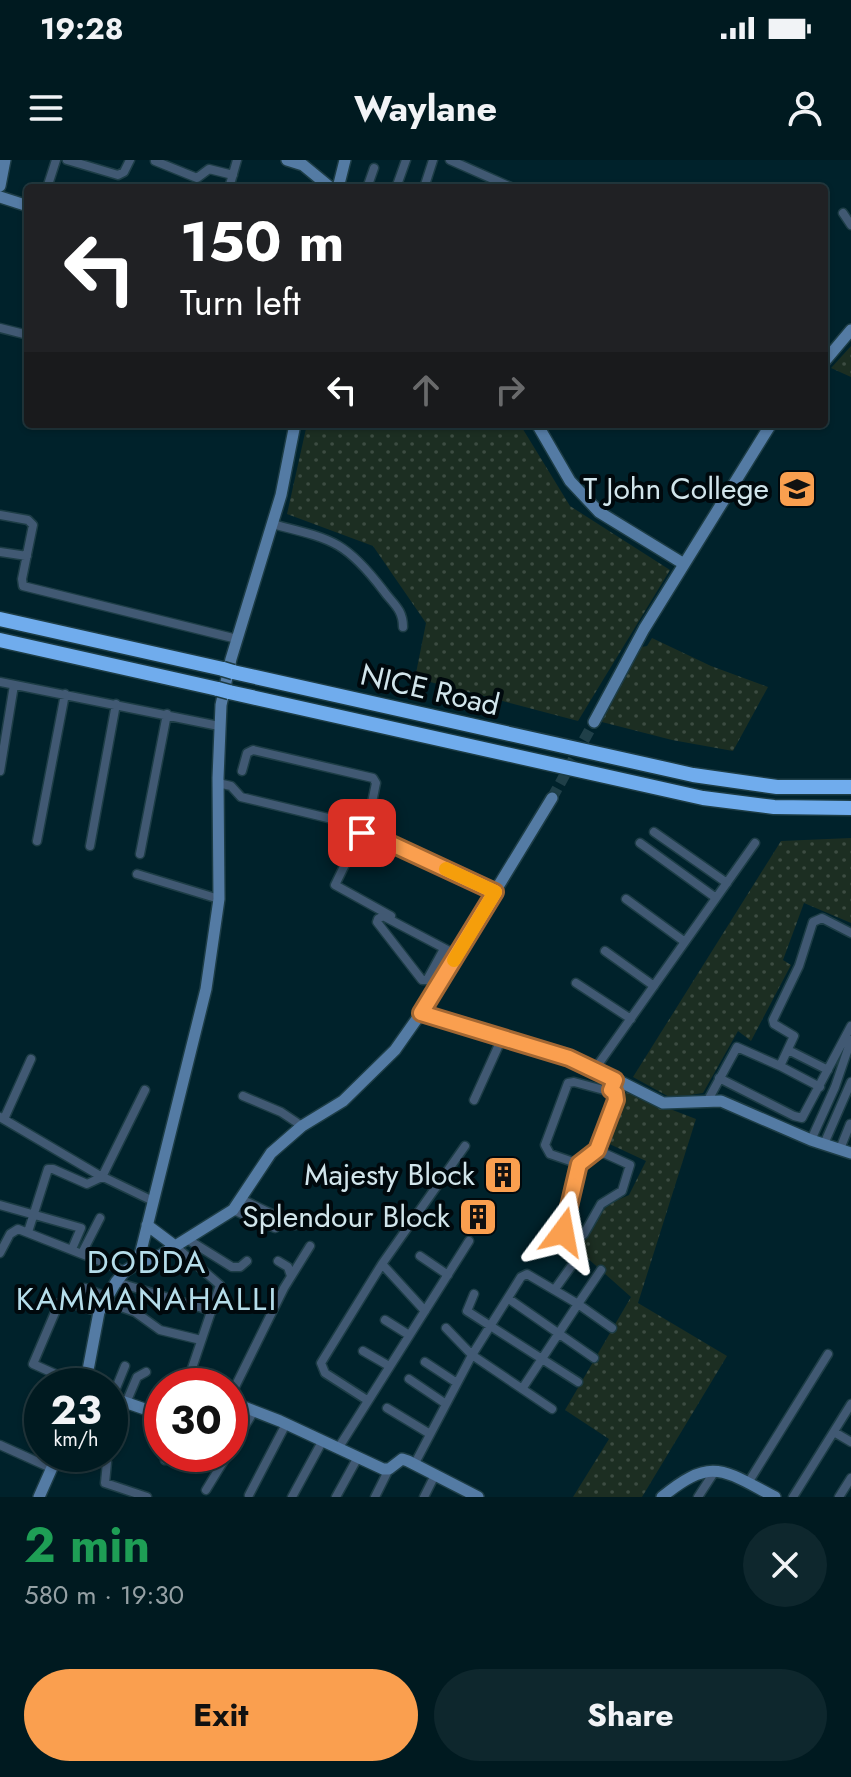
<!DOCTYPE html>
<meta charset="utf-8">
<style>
:root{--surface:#001a20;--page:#0e272d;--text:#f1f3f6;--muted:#95a1a5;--line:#22383e;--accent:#fa9f4f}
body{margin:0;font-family:Jost,sans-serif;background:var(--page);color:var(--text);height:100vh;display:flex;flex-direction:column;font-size:30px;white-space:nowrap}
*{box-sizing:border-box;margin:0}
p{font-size:26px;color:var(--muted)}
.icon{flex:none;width:44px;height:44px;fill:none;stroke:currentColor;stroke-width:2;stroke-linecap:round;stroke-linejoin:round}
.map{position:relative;height:1337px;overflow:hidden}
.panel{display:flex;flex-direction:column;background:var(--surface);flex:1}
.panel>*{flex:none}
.banner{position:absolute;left:24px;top:24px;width:804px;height:244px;border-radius:8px;box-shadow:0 2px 6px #0004,0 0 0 2px var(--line);background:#202124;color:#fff;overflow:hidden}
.speed{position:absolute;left:24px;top:1208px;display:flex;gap:16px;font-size:40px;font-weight:700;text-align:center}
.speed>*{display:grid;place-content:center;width:104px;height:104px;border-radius:50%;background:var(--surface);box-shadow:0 2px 6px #0004,0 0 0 2px var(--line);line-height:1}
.speed small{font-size:20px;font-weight:400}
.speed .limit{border:12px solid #d22;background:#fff;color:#111}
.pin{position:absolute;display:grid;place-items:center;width:68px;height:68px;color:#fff;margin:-34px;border-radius:16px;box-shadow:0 4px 12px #0006}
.me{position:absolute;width:88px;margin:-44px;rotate:13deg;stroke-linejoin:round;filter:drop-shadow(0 0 6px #0008)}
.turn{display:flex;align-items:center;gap:28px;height:168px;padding:0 24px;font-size:36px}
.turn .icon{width:104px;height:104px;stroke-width:2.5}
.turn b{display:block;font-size:56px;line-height:68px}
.lanes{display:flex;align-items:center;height:76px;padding:0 24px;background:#0003;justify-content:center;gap:40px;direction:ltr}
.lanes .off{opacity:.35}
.round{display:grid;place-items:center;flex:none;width:84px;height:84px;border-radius:42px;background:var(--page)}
.summary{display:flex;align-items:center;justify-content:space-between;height:136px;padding:0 24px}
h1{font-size:48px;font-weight:700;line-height:60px;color:#1e9e55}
.cta{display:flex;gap:16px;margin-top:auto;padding:16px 24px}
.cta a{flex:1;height:92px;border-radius:48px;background:var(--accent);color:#111;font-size:32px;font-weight:700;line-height:92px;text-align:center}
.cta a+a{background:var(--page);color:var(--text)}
.status{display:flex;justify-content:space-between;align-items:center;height:56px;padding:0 40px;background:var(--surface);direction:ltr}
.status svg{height:22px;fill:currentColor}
header{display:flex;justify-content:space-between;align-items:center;height:104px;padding:0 24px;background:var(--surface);font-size:36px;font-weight:700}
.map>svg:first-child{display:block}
.grass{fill:url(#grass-dots)}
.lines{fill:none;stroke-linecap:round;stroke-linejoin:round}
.secondary-tunnel{stroke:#1f3f48;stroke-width:11;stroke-dasharray:11 5.5;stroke-linecap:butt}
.street-casing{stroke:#1d3d46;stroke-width:11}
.secondary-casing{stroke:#1d3d46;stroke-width:14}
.highway-casing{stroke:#1d3d46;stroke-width:17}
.street{stroke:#415973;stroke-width:8}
.secondary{stroke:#547ba4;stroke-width:11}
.highway{stroke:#70aced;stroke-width:14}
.highway-bridge-casing{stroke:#1d3d46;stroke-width:17;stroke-linecap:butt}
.highway-bridge{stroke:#70aced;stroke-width:14}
.route-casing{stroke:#a26733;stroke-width:20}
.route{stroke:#fa9f4f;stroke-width:14}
.slow{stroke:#f59e0b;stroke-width:14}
.labels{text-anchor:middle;stroke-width:8;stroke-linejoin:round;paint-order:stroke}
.poi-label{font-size:30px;fill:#d1e5eb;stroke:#00090d;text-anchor:end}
.street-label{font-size:30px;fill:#d1e5eb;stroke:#00090d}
.neighbourhood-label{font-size:32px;letter-spacing:2px;fill:#b5ddea;stroke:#00090d}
</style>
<div class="status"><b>19:28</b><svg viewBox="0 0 49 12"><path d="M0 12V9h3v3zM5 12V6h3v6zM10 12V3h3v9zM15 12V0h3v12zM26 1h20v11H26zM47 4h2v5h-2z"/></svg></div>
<header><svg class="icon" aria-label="menu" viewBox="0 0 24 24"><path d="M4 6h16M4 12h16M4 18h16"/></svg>Waylane<svg class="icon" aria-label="person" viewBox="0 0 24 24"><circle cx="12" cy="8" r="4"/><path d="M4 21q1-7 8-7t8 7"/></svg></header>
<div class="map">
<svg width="851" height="1337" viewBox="0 0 851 1337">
<defs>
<pattern id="grass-dots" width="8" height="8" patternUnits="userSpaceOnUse" patternTransform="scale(2)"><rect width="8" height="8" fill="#1c2e22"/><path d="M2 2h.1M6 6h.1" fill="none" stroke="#3c4c42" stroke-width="1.8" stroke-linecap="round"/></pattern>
</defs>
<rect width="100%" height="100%" fill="#00222b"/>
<path class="grass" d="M851 186V217L831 208Z
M307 264H500L521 266 570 346 670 410 578 561 415 518 426 463 373 386 287 354Z
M652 478 711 506 768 527 733 591 672 580 598 561 636 488 647 486Z
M851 678V763L804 743 783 800 791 805 751 881 738 871 703 933 671 938 633 917 781 681Z
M626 932 696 959 638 1143 727 1196 642 1337H573L609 1279 565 1250 631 1137 576 1088 608 1044 629 1035 646 1001 603 981Z"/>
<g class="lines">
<path class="secondary-tunnel" d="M552 638 594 562"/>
<defs>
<path id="street" d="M67 0 118 15 124 12 130 0
M450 0 513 28
M155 1 197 18 209 9 233 15
M47 28 56 0
M229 28 237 0
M367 28 374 8
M396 28 406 0
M424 28 433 0
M843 53 851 65
M0 168 28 175
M0 355 28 360 33 365 22 419 23 426 237 479
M272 364C331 379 345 380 383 430 393 444 403 449 403 467
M0 392 27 396
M0 522 219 566
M0 611 14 525
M218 623 231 626 241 637 361 666 368 662 376 623 373 618 253 590 247 593 242 611
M654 672 727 723
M360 675 368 673 495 732
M37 681 65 534
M640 683 716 738
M90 686 116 544
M352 690 335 725 391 756
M140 694 167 554
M137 714 219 739
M626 739 685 782
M444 789 427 820H422L377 762 378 759 383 756 457 795
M605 791 654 826
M576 823 631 859
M788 890 828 910
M780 906 820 927
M595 909 755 683
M719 918 794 956 802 958 851 866
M574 922 615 933 616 940 597 990 630 1005 622 1031 601 1044 584 1074 577 1080H573L563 1072 579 1004 550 994 545 985 568 923Z
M243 936 281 952 302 966
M474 940 502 878
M708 940 737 887 780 906 794 876 774 864 773 860 799 806 813 762 822 758 851 773
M0 957 97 1014 153 1041
M4 959 31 899
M811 980 835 927 851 880
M824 984 851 922
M840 989 850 964
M579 1004 597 990
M241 1039 295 1065
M0 1045 81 1068 72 1089
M233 1050 275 1068
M28 1072 48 1009H53L87 1024 102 1017 145 930
M187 1079 232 1107H240L247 1101
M175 1086 220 1125 186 1226
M0 1093 10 1074 18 1069 125 1111
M82 1093 100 1058
M420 1096 448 1115
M278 1101 288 1107 291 1116
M601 1110 578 1144 612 1168
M116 1122 212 1151
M85 1128 107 1137
M555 1129 580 1094
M474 1134 467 1151 578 1222
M509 1139 594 1198
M104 1141 135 1152 160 1170 201 1180
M425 1151 382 1104 465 986
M385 1160 409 1175
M446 1168 472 1195 552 1249
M363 1191 389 1206
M425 1202 457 1223
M409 1219 446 1244
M82 1226 33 1204 59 1143H70L99 1152
M112 1238 125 1206
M367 1240 325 1213 321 1203 382 1104
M126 1243 137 1217 146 1212
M236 1244 231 1235 284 1128 310 1086
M387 1248 430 1274
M155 1253 162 1228
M834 1272 851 1282
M0 1285 51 1308
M339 1287 469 1081
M230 1290 254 1251
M94 1294 107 1302 105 1323 147 1337
M165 1300 168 1294
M414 1305 472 1195 521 1117 527 1114 578 1144 522 1229
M748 1323 828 1194
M206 1330 228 1294
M249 1335 286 1264
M292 1337 323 1280
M336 1337 358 1297
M375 1337 389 1309
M424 1337 435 1315
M698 1337 715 1311
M793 1337 851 1244
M839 1337 851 1318"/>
<path id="secondary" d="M287 0 303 5 331 28
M0 26 5 0
M338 28 345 0
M0 37 28 46
M824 202 851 170
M537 264 570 321 599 352 684 404
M594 562 644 469 771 264
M421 853 583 903 663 943 721 941 811 980 851 993
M147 1065 175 1086
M138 1103 206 829 219 739 218 618 221 545 231 499 281 335 295 264
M85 1226 99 1152 116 1122 125 1111 138 1103 161 1095 233 1050 271 993 302 966 343 941 395 890 421 853 552 638
M110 1237 162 1255
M230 1257 236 1244 280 1261 383 1309H389L402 1299 408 1301 478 1337
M39 1337 58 1294
M662 1337C712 1296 723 1310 775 1337"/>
<path id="highway" d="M0 459 223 509
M0 480 218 529
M233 512 693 615 777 627H851
M229 532 703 638 774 647 851 648"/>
</defs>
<use href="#street" class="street-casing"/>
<use href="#secondary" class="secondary-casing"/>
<use href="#highway" class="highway-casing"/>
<use href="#street" class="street"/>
<use href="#secondary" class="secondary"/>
<use href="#highway" class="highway"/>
<defs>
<path id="highway-bridge" d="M223 509 233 512
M218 529 229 532"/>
</defs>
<use href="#highway-bridge" class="highway-bridge-casing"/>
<use href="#highway-bridge" class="highway-bridge"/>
</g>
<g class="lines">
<defs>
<path id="route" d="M362 673H368L495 732 421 853 569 898 615 920 611 930 615 933 616 940 597 990 579 1004 563 1072"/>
</defs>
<use href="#route" class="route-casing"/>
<use href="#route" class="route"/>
<path class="slow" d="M446 709 495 732 454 800"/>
</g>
<defs>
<symbol id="university-square" viewBox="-11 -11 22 22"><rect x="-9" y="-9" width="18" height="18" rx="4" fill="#fa9f4f" stroke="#00090d"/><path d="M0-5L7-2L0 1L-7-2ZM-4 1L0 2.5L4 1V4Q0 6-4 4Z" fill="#111"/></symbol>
<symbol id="building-square" viewBox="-11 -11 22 22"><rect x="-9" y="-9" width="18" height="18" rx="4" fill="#fa9f4f" stroke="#00090d"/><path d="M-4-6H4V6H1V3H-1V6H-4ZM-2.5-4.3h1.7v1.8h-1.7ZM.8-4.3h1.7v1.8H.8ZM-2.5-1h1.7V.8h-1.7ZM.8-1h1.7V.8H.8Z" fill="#111"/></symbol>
</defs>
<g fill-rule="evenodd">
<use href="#university-square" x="775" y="307" width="44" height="44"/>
<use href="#building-square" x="481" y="993" width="44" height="44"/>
<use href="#building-square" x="456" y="1035" width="44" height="44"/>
</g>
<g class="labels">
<g class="poi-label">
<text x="769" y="339">T John College</text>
<text x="475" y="1025">Majesty Block</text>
<text x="450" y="1067">Splendour Block</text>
</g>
<g class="street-label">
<text transform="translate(430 530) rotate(13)" y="10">NICE Road</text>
</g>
<g class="neighbourhood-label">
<text x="147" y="1113">DODDA<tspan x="147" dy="37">KAMMANAHALLI</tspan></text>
</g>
</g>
</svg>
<div class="speed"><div>23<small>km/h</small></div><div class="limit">30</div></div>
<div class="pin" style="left:362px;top:673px;background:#d93025"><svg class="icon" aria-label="arrive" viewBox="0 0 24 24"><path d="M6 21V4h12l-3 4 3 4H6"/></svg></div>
<svg class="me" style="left:563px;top:1072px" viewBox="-20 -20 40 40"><path d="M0-17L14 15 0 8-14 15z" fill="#fa9f4f" stroke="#fff" stroke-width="4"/></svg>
<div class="banner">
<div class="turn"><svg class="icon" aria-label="left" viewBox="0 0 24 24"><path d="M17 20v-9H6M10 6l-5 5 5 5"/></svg><div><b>150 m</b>Turn left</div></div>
<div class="lanes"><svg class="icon" aria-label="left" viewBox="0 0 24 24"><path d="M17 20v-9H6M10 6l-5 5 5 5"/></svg><svg class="icon off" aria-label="ahead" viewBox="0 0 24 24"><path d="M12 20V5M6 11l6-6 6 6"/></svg><svg class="icon off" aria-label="right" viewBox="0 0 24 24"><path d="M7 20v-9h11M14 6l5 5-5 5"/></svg></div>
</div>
</div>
<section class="panel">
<div class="summary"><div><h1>2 min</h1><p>580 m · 19:30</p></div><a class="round"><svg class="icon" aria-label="close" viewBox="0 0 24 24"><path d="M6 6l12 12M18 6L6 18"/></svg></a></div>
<div class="cta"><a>Exit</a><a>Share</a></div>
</section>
